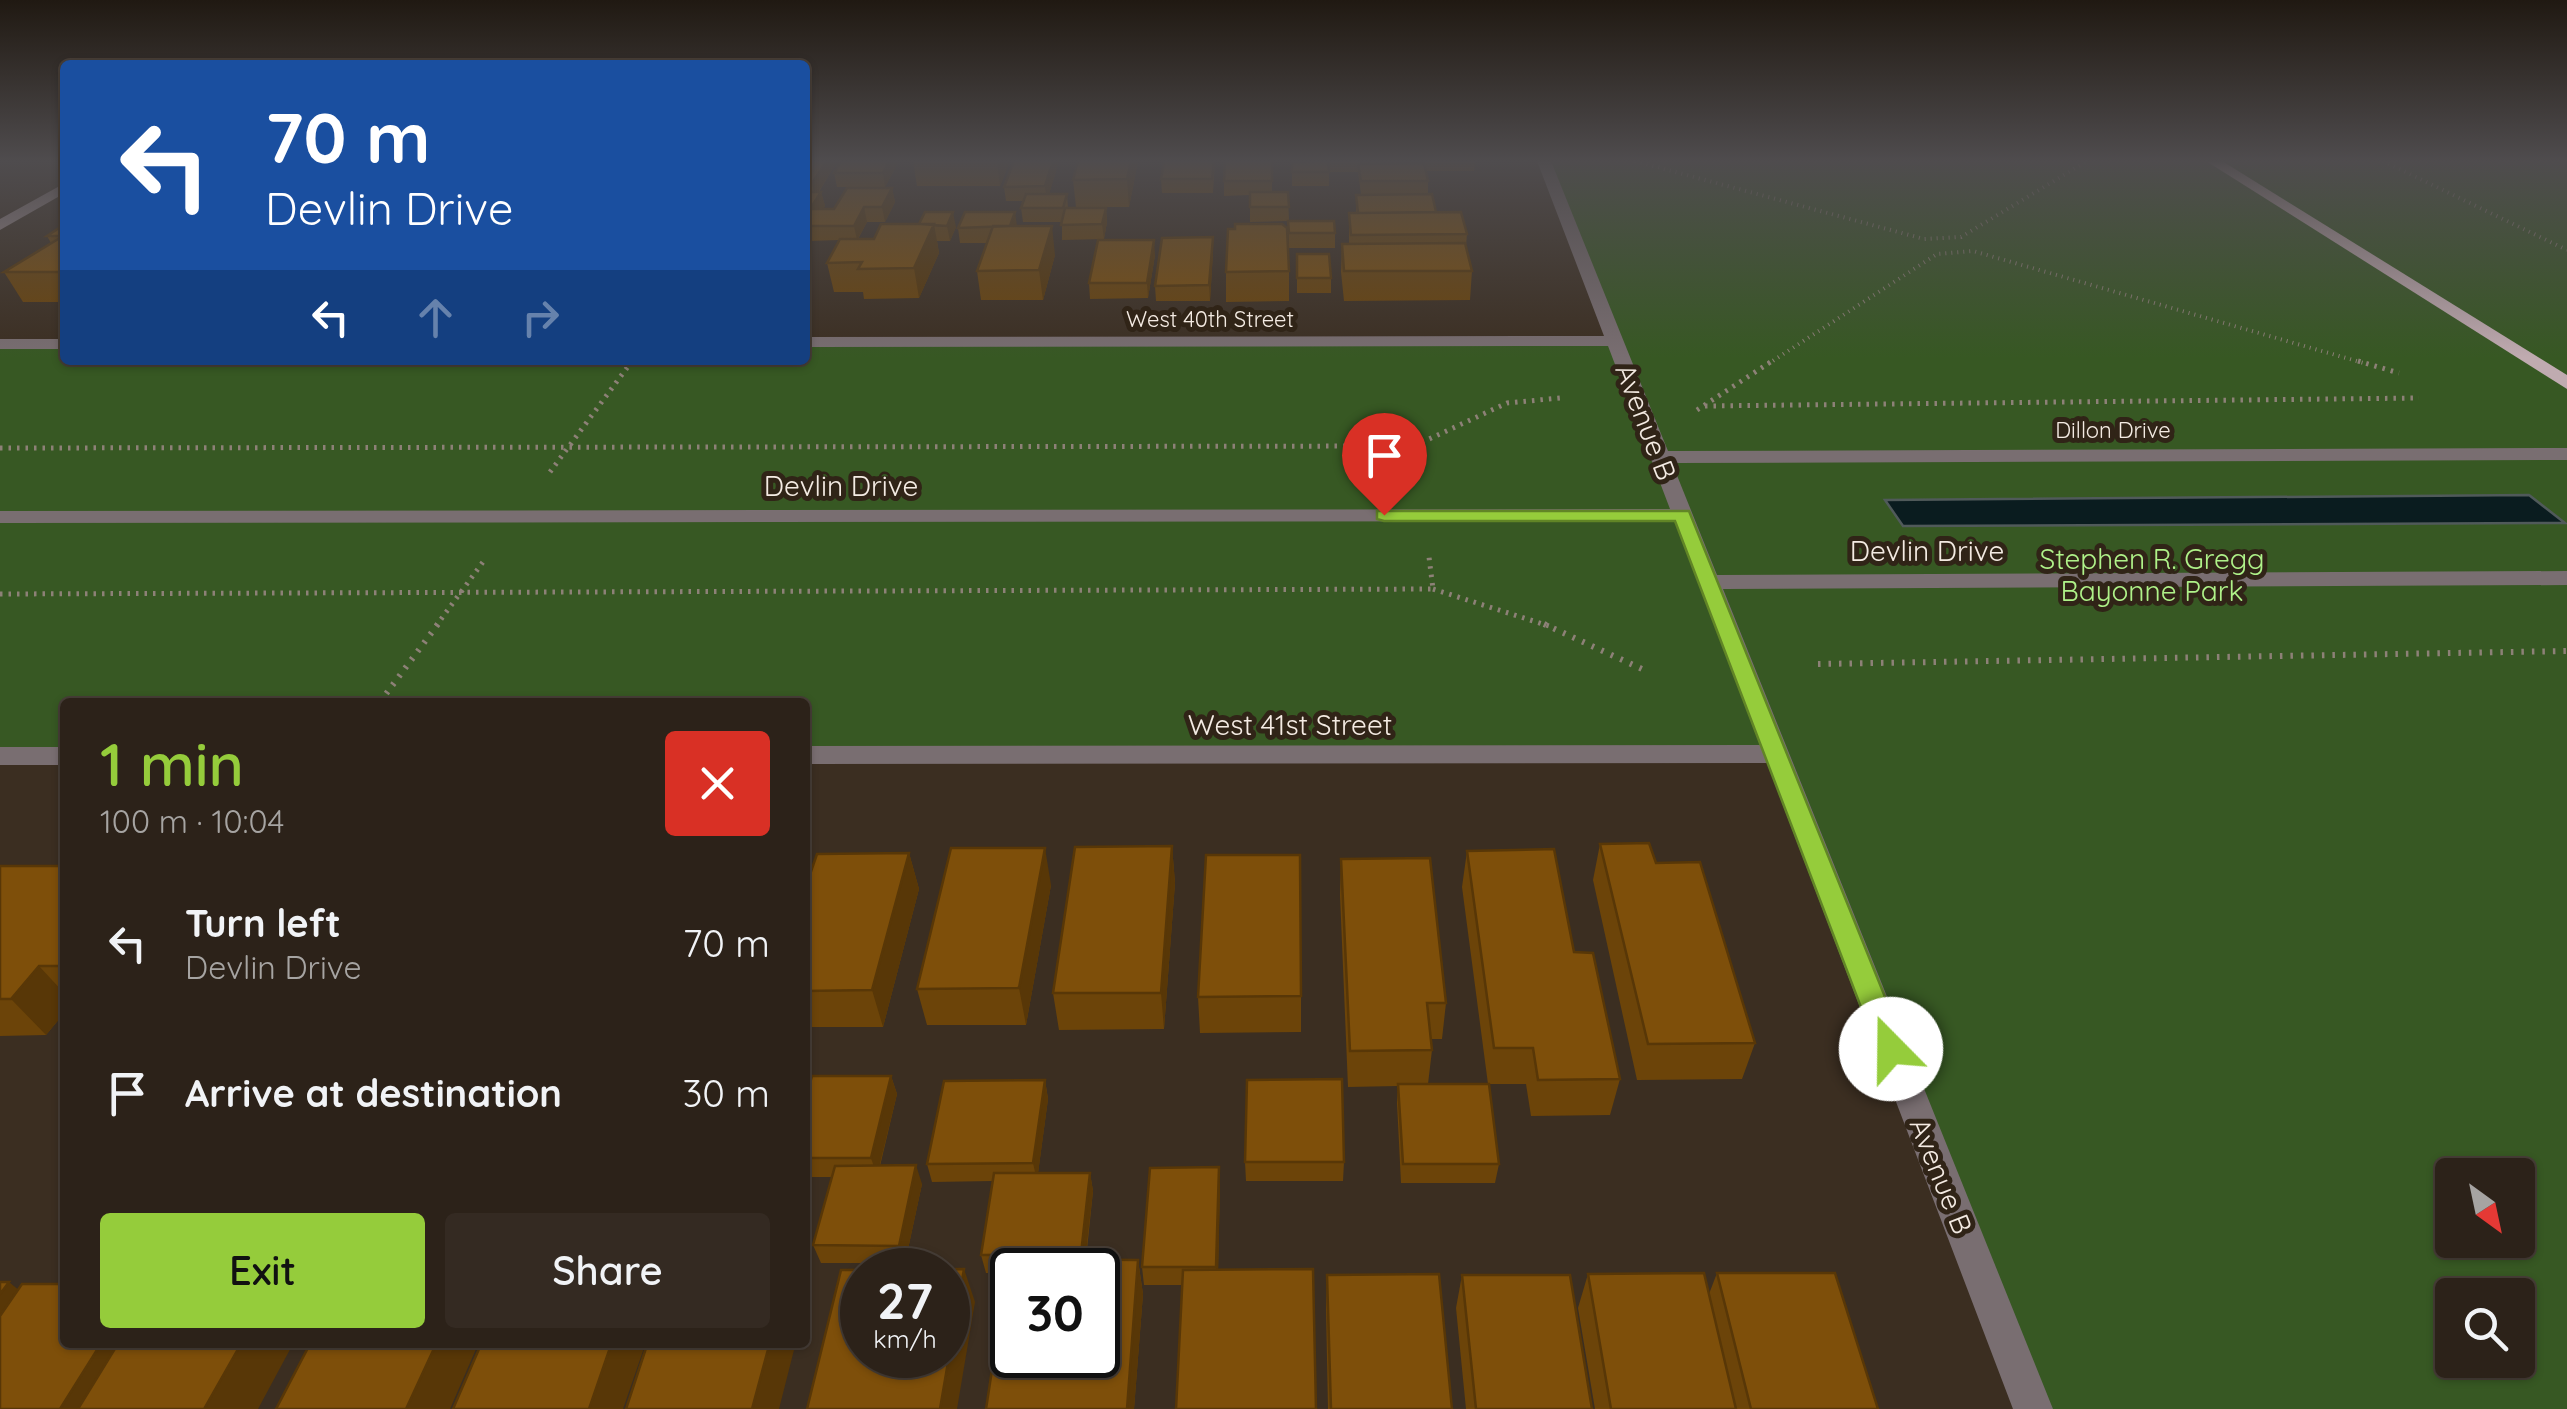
<!DOCTYPE html>
<meta charset="utf-8">
<style>
:root{--surface:#2c2219;--page:#342a22;--text:#f1f3f6;--muted:#a6a4a2;--line:#483f38;--accent:#95cc3b}
body{margin:0;font-family:Quicksand,sans-serif;background:var(--page);color:var(--text);height:100vh;display:flex;flex-direction:column;font-size:38px;white-space:nowrap}
*{box-sizing:border-box;margin:0}
p{font-size:32px;color:var(--muted)}
.icon{flex:none;width:55px;height:55px;fill:none;stroke:currentColor;stroke-width:2;stroke-linecap:round;stroke-linejoin:round}
.map{position:relative;flex:1;overflow:hidden}
.side{position:absolute;left:60px;top:698px;width:750px;height:650px;display:flex;flex-direction:column;background:var(--surface);border-radius:10px;box-shadow:0 2px 8px #0004,0 0 0 2px var(--line)}
.side>*{flex:none}
.banner{position:absolute;left:60px;top:60px;width:750px;height:305px;border-radius:10px;box-shadow:0 2px 8px #0004,0 0 0 2px var(--line);background:#1a4fa0;color:#fff;overflow:hidden}
.needle{width:65px;rotate:147deg}
.tools{position:absolute;left:2435px;top:1158px;display:grid;gap:20px}
.tools a{display:grid;place-items:center;width:100px;height:100px;border-radius:10px;background:var(--surface);box-shadow:0 2px 8px #0004,0 0 0 2px var(--line);font-size:50px}
.speed{position:absolute;left:840px;top:1248px;display:flex;gap:20px;font-size:50px;font-weight:700;text-align:center}
.speed>*{display:grid;place-content:center;width:130px;height:130px;border-radius:50%;background:var(--surface);box-shadow:0 2px 8px #0004,0 0 0 2px var(--line);line-height:1}
.speed small{font-size:25px;font-weight:400}
.speed .limit{border:5px solid #111;border-radius:15px;background:#fff;color:#111}
.pin{position:absolute;display:grid;place-items:center;width:85px;height:85px;color:#fff;margin:-102px -42px;border-radius:50% 50% 50% 0;rotate:-45deg;box-shadow:0 0 10px #0007}
.pin .icon{rotate:45deg}
.me{position:absolute;width:110px;margin:-55px;rotate:338deg;stroke-linejoin:round;filter:drop-shadow(0 0 8px #0008)}
.turn{display:flex;align-items:center;gap:35px;height:210px;padding:0 40px;font-size:45px}
.turn .icon{width:130px;height:130px;stroke-width:2.5}
.turn b{display:block;font-size:70px;line-height:85px}
.lanes{display:flex;align-items:center;height:95px;padding:0 40px;background:#0003;justify-content:center;gap:50px;direction:ltr}
.lanes .off{opacity:.35}
.round{display:grid;place-items:center;flex:none;width:105px;height:105px;border-radius:10px;background:var(--page)}
.summary{display:flex;align-items:center;justify-content:space-between;height:170px;padding:0 40px}
h1{font-size:60px;font-weight:600;line-height:75px;color:var(--accent)}
.cta{display:flex;gap:20px;margin-top:auto;padding:20px 40px}
.cta a{flex:1;height:115px;border-radius:10px;background:var(--accent);color:#111;font-size:40px;font-weight:600;line-height:115px;text-align:center}
.cta a+a{background:var(--page);color:var(--text)}
ul{padding:0;list-style:none}
li{display:flex;align-items:center;gap:30px;height:150px;padding:0 40px}
li div{flex:1}
li b{display:block;font-size:38px}
li em{font-style:normal}
.map>svg:first-child{display:block}
.green{fill:#375823;fill-rule:evenodd}
.water{fill:#0a1c1f;stroke:#505a5a;stroke-width:2.5}
.lines{fill:none;stroke-linecap:round;stroke-linejoin:round}
.path-far2{stroke:#8d8177;stroke-width:4;stroke-dasharray:1 5;stroke-linecap:butt}
.path-far1{stroke:#8d8177;stroke-width:5;stroke-dasharray:2.5 6;stroke-linecap:butt}
.path{stroke:#8d8177;stroke-width:6;stroke-dasharray:2.5 8;stroke-linecap:butt}
.street{fill:#796e71;fill-rule:evenodd}
.secondary{fill:#a19195;fill-rule:evenodd}
.primary{fill:#c0abb0;fill-rule:evenodd}
.wall{fill:#6c4409}
.shaded-wall{fill:#583707}
.building{fill:#7e4f0a;stroke:#583707;stroke-width:2.5;fill-rule:evenodd}
.route{fill:#95cc3b;stroke:#618526;stroke-width:2.5}
.labels{text-anchor:middle;stroke-width:10;stroke-linejoin:round;paint-order:stroke}
.far-street-label{font-size:22px;fill:#f4ebe3;stroke:#302417}
.street-label{font-size:28px;fill:#f4ebe3;stroke:#302417}
.park-label{font-size:28px;fill:#aff289;stroke:#302417}
</style>
<div class="map">
<svg width="2567" height="1409" viewBox="0 0 2567 1409">
<rect width="100%" height="100%" fill="#3b2e21"/>
<path class="green" d="M1544 161H2567V1409H2033L1778 756 805 757V702H65V758H0V344H65V360H805V342L1614 340ZM2452 1175H2518V1240H2452ZM2452 1295H2518V1360H2452Z"/>
<path class="water" d="M2529 495 2565 523 1903 526 1885 500Z"/>
<g class="lines">
<path class="path-far2" d="M1635 161 1924 239 1961 237 2087 161
M2383 161 2567 250
M630 364 633 360
M1768 364 1937 254 1973 251 2367 364"/>
<path class="path-far1" d="M2358 361 2399 373
M1705 406 2419 398
M1697 410 1772 361
M1414 446 1507 403 1560 398
M0 448 1414 446 1418 473
M550 472 632 361
M1433 589 1549 626
M0 594 1433 589 1429 557
M436 626 483 562"/>
<path class="path" d="M1544 624 1642 669
M1818 664 2567 651
M380 702 438 624"/>
<path class="street" d="M1537 161H1551L1668 451 2567 448V460L1672 463 1717 575 2567 571V585L1723 589 2053 1409H2013L1767 763 805 764V746L1760 745 1675 521 0 523V511L1670 509 1608 346 805 347V337L1604 336Z
M0 339H65V349H0Z
M0 747H65V765H0Z"/>
<path class="secondary" d="M65 183V193L0 230V219Z"/>
<path class="primary" d="M2206 161H2222L2567 375V389Z"/>
</g>
<path class="wall" d="M805 161H837L819 192H821L825 206 823 209H834L892 188 895 202 885 222H867L858 239H874L881 224 956 227 950 241H937L939 253 919 298 864 299 863 292H834L827 263 840 240 808 241 812 256 805 267Z
M841 161H899L885 187H837L834 173Z
M913 161H1010L1000 186H917Z
M1014 161H1059L1049 194H1067L1068 208H1106L1107 222 1104 239 1062 240V222H1023L1021 208 1024 201H1006L1004 187Z
M1078 161H1138L1129 207H1076L1073 180Z
M1215 161 1213 193H1162L1161 179Z
M1272 161V192H1288L1289 221 1335 233V248H1289L1288 221 1250 222V195L1224 196V181Z
M1306 161H1475L1474 171H1426L1428 181V194L1436 212 1467 234 1466 246 1472 271 1470 300 1344 301 1341 272 1342 244H1349V213H1356V195L1361 194 1358 172H1329V186H1292V162Z
M65 224V302H23L4 272 51 243 47 236Z
M1017 226 1055 255 1043 300H981L977 271 987 243H960L958 228Z
M1213 252 1210 301H1156L1155 286Z
M1297 254 1331 278V293H1297Z
M1155 255 1148 298 1090 299 1089 283Z
M1289 271V301L1226 302V272Z
M1600 844 1656 863 1755 1043 1742 1079 1637 1080 1593 880Z
M1172 846 1175 883 1164 1029 1059 1030 1053 993Z
M1467 851 1574 952 1620 1079 1610 1115 1531 1116 1526 1084H1488L1462 887Z
M909 853 919 889 883 1027H805V889Z
M1341 859 1446 1003 1442 1039H1431L1432 1050 1428 1084 1499 1164 1495 1183H1401L1397 1103 1398 1086 1348 1087 1340 895Z
M0 866H65V1012L46 1035 0 1036Z
M1051 885 1026 1025H927L917 989Z
M1301 996V1032L1200 1033 1198 997Z
M891 1076 897 1094 880 1166 922 1184 905 1263H821L813 1245 833 1177H805V1101Z
M1045 1080 1048 1099 1038 1173H1090L1093 1191 1086 1259 1138 1260 1143 1294 1134 1409H986L1007 1273H986L981 1255 993 1181 932 1182 927 1164Z
M1245 1162H1344L1343 1181H1246Z
M1220 1185 1218 1269 1183 1285H1144L1142 1267Z
M1717 1273 1878 1409H1595L1578 1308 1588 1274 1709 1294Z
M1327 1275 1452 1409H1328L1326 1309Z
M1462 1275 1592 1409H1466L1456 1308Z"/>
<path class="shaded-wall" d="M827 161H837V162L815 197 812 183Z
M889 161H899L885 187 883 173Z
M997 161H1010L1000 186Z
M1053 161H1059L1047 201 1045 186Z
M1131 161H1138L1129 207 1127 179Z
M892 188 895 202 885 222 882 207Z
M821 192 825 206 814 224 810 209Z
M864 207 867 222 857 240 854 226Z
M1106 208 1107 222 1104 239 1102 224Z
M953 212 956 227 950 241 947 226Z
M1015 212 1017 226 1009 228Z
M934 224 939 253 919 298 914 268Z
M1052 226 1055 255 1043 300 1039 270Z
M1213 237V252L1210 301 1209 285Z
M1154 240 1155 255 1148 298 1147 283Z
M808 241 812 256 805 267V246Z
M1172 846 1175 883 1164 1029 1161 993Z
M1045 848 1051 885 1026 1025 1019 988Z
M909 853 919 889 883 1027 872 990Z
M39 966 65 994V1012L46 1035 11 999Z
M891 1076 897 1094 877 1176 871 1158Z
M1045 1080 1048 1099 1037 1181 1033 1163Z
M916 1165 922 1184 905 1263 899 1246Z
M1219 1167 1220 1185 1218 1284 1216 1267Z
M1090 1173 1093 1191 1084 1270 1081 1254Z
M1138 1260 1143 1294 1134 1409H1127Z
M964 1269 975 1302 957 1409H940Z
M9 1282 50 1316 0 1389V1294Z
M102 1342H162L122 1409H60Z
M242 1342H294L258 1409H204Z
M437 1342H479L450 1409H406Z
M612 1342H646L623 1409H589Z
M770 1342H796L779 1409H752Z"/>
<path class="building" d="M805 161H827L812 183H805Z
M841 161H889L883 173H834Z
M1014 161H1053L1045 186 1004 187Z
M1078 161H1131L1127 179 1073 180Z
M1164 161H1214L1212 179H1161Z
M1225 161H1272V181H1224Z
M1328 161 1329 172H1292V162Z
M1424 163 1428 181H1361L1358 164Z
M847 188H892L882 207H864L854 226H805V192H821L810 209H834Z
M1250 192H1288L1289 207H1250Z
M1026 194H1067L1063 208H1021Z
M1432 194 1436 212 1358 213 1356 195Z
M1065 208H1106L1102 224 1061 225Z
M925 212H953L947 226 919 224Z
M965 212H1015L1010 226 958 228Z
M1461 212 1467 234 1351 235 1349 213Z
M1288 221H1334L1335 233H1289Z
M65 224V272H4L63 236H47Z
M881 224H934L914 268 858 269 862 262 827 263 840 239H874Z
M1235 224H1282L1287 228 1289 271 1226 272 1228 229H1235Z
M993 226H1052L1039 270 977 271Z
M1213 237 1209 285 1155 286 1162 238Z
M1098 240H1154L1147 283H1089Z
M1465 243 1472 271H1344L1342 244Z
M1297 254H1329L1331 278H1297Z
M1649 843 1656 863 1700 862 1755 1043 1648 1044 1600 844Z
M1172 846 1161 993H1053L1075 847Z
M951 848H1045L1019 988 917 989Z
M1554 849 1574 952 1593 953 1620 1079 1538 1080 1533 1048H1494L1467 851Z
M909 853 872 990 805 991V889L817 854Z
M1206 855H1300L1301 996 1198 997Z
M1430 858 1446 1003H1427L1432 1050 1350 1051 1341 859Z
M0 866H65V966H39L11 999H0Z
M812 1076H891L871 1158H805V1101Z
M1342 1079 1344 1162H1245L1247 1080Z
M1045 1080 1033 1163 927 1164 944 1081Z
M1398 1084H1489L1499 1164H1403Z
M916 1165 899 1246 813 1245 835 1166Z
M1219 1167 1216 1267H1142L1150 1168Z
M994 1173H1090L1081 1254 981 1255Z
M1009 1259 1138 1260 1127 1409H986ZM1012 1270H1098V1355H1012Z
M964 1269 940 1409H807L841 1270ZM862 1270H948V1355H862Z
M1313 1269 1316 1409H1176L1183 1270Z
M1704 1273 1736 1409H1611L1588 1274Z
M1717 1273H1835L1878 1409H1751Z
M1439 1274 1452 1409H1331L1327 1275Z
M1462 1275H1570L1592 1409H1476Z
M0 1282H9L0 1294Z
M22 1284H65V1342H102L60 1409H0V1316Z
M119 1342H242L204 1409H78Z
M311 1342H437L406 1409H276Z
M482 1342H612L589 1409H453Z
M648 1342H770L752 1409H626Z"/>
<linearGradient id="sky" x2="0" y2="1"><stop stop-color="#201912"/><stop offset="0.45" stop-color="#4f4c4e"/><stop offset="1" stop-color="#4f4c4e" stop-opacity="0"/></linearGradient>
<rect width="2567" height="358" fill="url(#sky)"/>
<path class="route" d="M1377 511H1689L1906 1049 1902 1057 1891 1061 1881 1057 1877 1049 1675 521H1384L1377 519Z"/>
<g class="labels">
<g class="far-street-label">
<text x="1210" y="327">West 40th Street</text>
<text x="2113" y="438">Dillon Drive</text>
</g>
<g class="street-label">
<text transform="translate(1646 422) rotate(69)" y="10">Avenue B</text>
<text x="841" y="496">Devlin Drive</text>
<text x="1927" y="561">Devlin Drive</text>
<text x="1290" y="735">West 41st Street</text>
<text transform="translate(1941 1176) rotate(68)" y="10">Avenue B</text>
</g>
<g class="park-label">
<text x="2152" y="569">Stephen R. Gregg<tspan x="2152" dy="32">Bayonne Park</tspan></text>
</g>
</g>
</svg>
<div class="tools">
<a><svg class="needle" viewBox="-14 -14 28 28"><path d="M0-13l5 13h-10z" fill="#e53935"/><path d="M0 13l5-13h-10z" fill="#a6a4a2"/></svg></a>
<a><svg class="icon" aria-label="search" viewBox="0 0 24 24"><circle cx="10" cy="10" r="6"/><path d="M15 15l6 6"/></svg></a>
</div>
<div class="speed"><div>27<small>km/h</small></div><div class="limit">30</div></div>
<div class="pin" style="left:1384px;top:515px;background:#d93025"><svg class="icon" aria-label="arrive" viewBox="0 0 24 24"><path d="M6 21V4h12l-3 4 3 4H6"/></svg></div>
<svg class="me" style="left:1891px;top:1049px" viewBox="-20 -20 40 40"><circle r="19" fill="#fff"/><path d="M0-13L10 11 0 6-10 11z" fill="#95cc3b"/></svg>
<div class="banner">
<div class="turn"><svg class="icon" aria-label="left" viewBox="0 0 24 24"><path d="M17 20v-9H6M10 6l-5 5 5 5"/></svg><div><b>70 m</b>Devlin Drive</div></div>
<div class="lanes"><svg class="icon" aria-label="left" viewBox="0 0 24 24"><path d="M17 20v-9H6M10 6l-5 5 5 5"/></svg><svg class="icon off" aria-label="ahead" viewBox="0 0 24 24"><path d="M12 20V5M6 11l6-6 6 6"/></svg><svg class="icon off" aria-label="right" viewBox="0 0 24 24"><path d="M7 20v-9h11M14 6l5 5-5 5"/></svg></div>
</div>
<section class="side">
<div class="summary"><div><h1>1 min</h1><p>100 m · 10:04</p></div><a class="round" style="background:#d93025;color:#fff"><svg class="icon" aria-label="close" viewBox="0 0 24 24"><path d="M6 6l12 12M18 6L6 18"/></svg></a></div>
<ul>
<li><svg class="icon" aria-label="left" viewBox="0 0 24 24"><path d="M17 20v-9H6M10 6l-5 5 5 5"/></svg><div><b>Turn left</b><p>Devlin Drive</p></div><em>70 m</em></li>
<li><svg class="icon" aria-label="arrive" viewBox="0 0 24 24"><path d="M6 21V4h12l-3 4 3 4H6"/></svg><div><b>Arrive at destination</b></div><em>30 m</em></li>
</ul>
<div class="cta"><a>Exit</a><a>Share</a></div>
</section>
</div>
